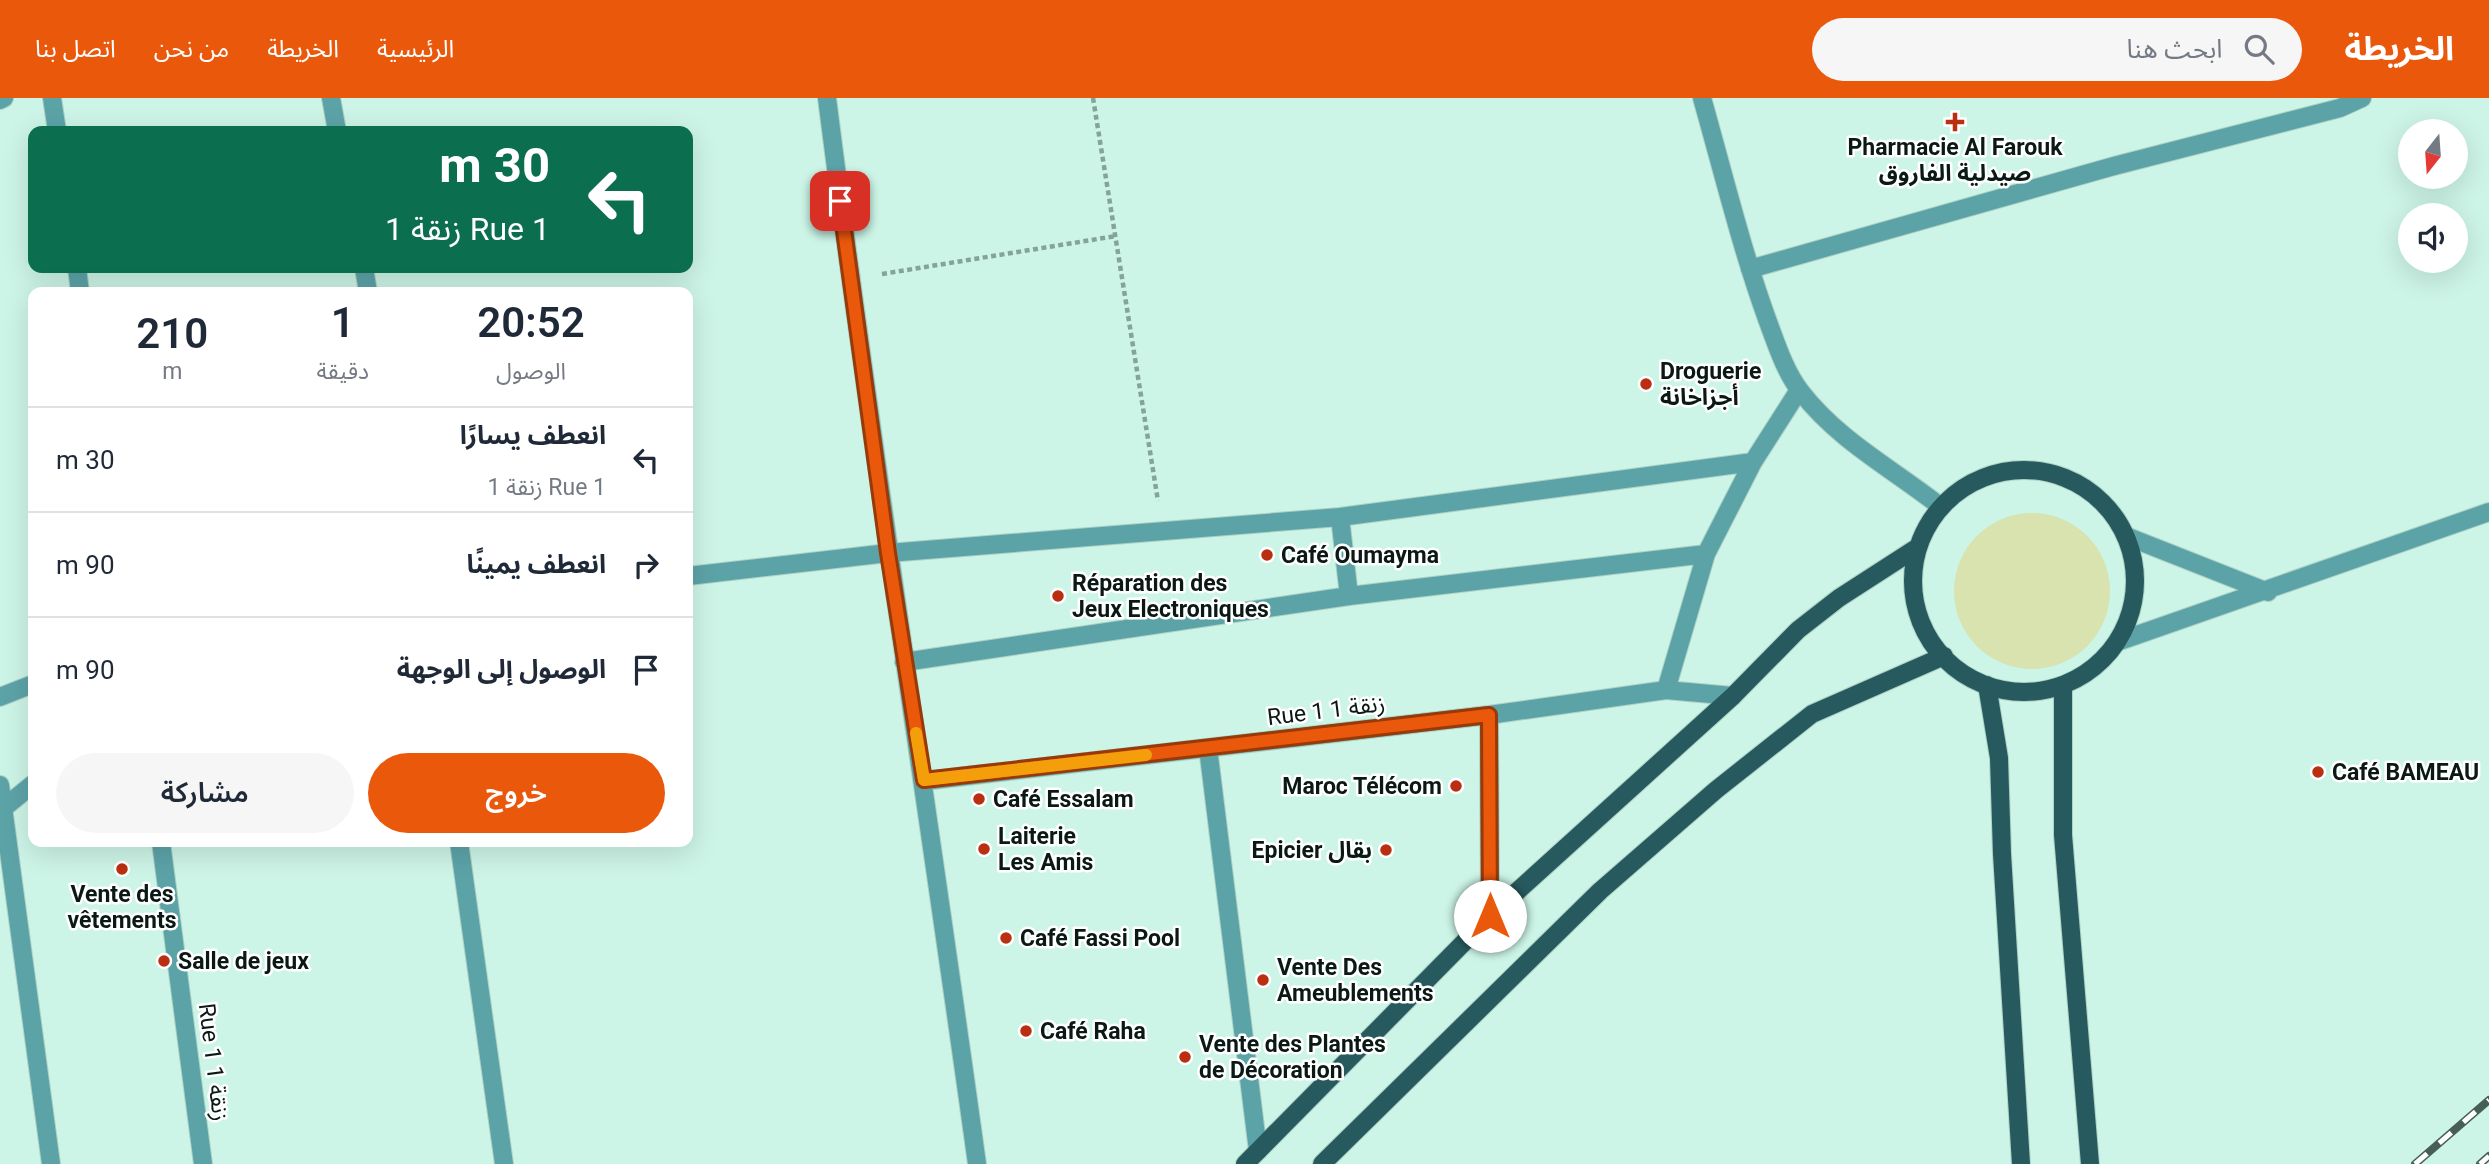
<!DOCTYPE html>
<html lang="ar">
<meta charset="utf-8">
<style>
:root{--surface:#fff;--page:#f6f6f7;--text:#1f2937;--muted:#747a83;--line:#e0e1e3;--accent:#ea580c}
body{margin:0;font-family:Roboto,"Noto Sans Arabic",sans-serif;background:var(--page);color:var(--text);direction:rtl;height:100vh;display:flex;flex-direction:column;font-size:26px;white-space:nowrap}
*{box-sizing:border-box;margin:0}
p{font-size:23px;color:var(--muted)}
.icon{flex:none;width:38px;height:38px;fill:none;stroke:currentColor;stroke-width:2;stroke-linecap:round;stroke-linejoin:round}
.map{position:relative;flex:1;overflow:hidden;direction:ltr}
.side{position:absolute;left:28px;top:189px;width:665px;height:560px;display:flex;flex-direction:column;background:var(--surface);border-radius:14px;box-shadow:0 7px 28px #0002;direction:rtl}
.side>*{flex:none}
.top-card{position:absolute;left:28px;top:28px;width:665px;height:147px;border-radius:14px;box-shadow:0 7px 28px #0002;direction:rtl;background:#0b6e4f;color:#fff;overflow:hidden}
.needle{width:46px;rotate:197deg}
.fabs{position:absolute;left:2398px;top:21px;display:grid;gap:14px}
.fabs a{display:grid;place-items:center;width:70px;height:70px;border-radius:50%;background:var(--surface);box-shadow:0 7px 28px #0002;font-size:35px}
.pin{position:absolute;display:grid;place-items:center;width:60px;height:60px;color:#fff;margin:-30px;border-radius:14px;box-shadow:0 4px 10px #0006}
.me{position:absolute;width:77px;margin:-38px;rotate:0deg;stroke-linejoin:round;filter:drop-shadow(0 0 5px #0008)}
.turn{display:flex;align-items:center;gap:24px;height:147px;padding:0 28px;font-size:32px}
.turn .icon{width:91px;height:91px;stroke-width:2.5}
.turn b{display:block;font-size:49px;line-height:60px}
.eta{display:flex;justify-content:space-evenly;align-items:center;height:119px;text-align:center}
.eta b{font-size:42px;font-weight:600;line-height:49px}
.action{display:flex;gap:14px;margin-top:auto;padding:14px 28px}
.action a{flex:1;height:80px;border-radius:42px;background:var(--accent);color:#fff;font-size:28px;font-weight:600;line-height:80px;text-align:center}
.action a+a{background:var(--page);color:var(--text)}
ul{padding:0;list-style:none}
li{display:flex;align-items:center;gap:21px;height:105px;padding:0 28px;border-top:2px solid var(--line)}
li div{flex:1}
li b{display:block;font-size:26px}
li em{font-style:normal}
header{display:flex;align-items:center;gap:42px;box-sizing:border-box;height:98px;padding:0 35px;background:var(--accent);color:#fff}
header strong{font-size:33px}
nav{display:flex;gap:38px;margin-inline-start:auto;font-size:24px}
.search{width:490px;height:63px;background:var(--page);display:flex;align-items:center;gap:18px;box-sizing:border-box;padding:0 24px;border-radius:38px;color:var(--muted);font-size:26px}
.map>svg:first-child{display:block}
.green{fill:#d8e3af}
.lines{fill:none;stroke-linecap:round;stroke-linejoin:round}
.minor-casing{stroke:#add1c5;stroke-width:20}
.major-casing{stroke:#add1c5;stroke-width:20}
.path{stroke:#84a399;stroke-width:4.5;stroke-dasharray:5 3.5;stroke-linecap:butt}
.minor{stroke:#5ca3a8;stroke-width:18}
.major{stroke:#275a5e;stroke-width:18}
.rail-casing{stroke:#475e57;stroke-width:8}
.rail{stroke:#fff;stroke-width:5;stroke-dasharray:16;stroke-linecap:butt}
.route-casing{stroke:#983908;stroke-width:18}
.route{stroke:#ea580c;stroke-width:12}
.slow{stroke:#f59e0b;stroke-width:12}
.poi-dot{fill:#ba2f12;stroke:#fff;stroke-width:2.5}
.labels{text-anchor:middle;stroke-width:5;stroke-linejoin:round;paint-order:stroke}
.poi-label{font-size:23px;font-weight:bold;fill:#0a1915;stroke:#fff;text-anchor:start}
.street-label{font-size:23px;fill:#0a1915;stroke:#fff}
</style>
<header>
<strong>الخريطة</strong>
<div class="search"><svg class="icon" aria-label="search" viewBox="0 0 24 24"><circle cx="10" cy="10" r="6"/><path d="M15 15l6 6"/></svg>ابحث هنا</div>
<nav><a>الرئيسية</a><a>الخريطة</a><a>من نحن</a><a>اتصل بنا</a></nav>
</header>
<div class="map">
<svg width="2489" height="1066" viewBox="0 0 2489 1066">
<rect width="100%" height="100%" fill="#ccf4e7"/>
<path class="green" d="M1954 493a78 78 0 1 1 156 0a78 78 0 1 1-156 0Z"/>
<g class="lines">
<defs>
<path id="minor" d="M52 0 57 33
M331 0 337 33
M827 0C872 356 928 710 977 1066
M1702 0C1723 74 1741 149 1767 221 1776 245 1785 274 1801 294 1839 343 1893 371 1941 409
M0 2 4 0
M77 170 80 194
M364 170 368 194
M1750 171 2114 68 2340 10 2362 0
M1340 419 1349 498
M2126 438 2268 494
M688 478 888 455 1340 419 1753 364
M2117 544 2489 414
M904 564 1349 498 1706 456
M1666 592 1706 456 1753 364 1799 292
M0 599 33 586
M1489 617 1490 818
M1208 650 1258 1053
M924 683 1489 617 1666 592 1733 598
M0 687 51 1066
M0 713 33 686
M161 744 203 1066
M459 744 504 1066"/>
<path id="major" d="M1913 483a111 111 0 1 1 222 0a111 111 0 1 1-222 0Z
M1987 587 1999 660 2002 756 2021 1066
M2063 587V737L2090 1066
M1245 1066 1490 818 1733 598 1798 532 1839 500 1918 449
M1322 1066 1600 793 1716 692 1812 616 1944 558"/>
</defs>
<use href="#minor" class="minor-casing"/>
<use href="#major" class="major-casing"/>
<path class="path" d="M1093 0 1158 403
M882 176 1116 138"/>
<use href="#minor" class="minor"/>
<use href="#major" class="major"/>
<defs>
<path id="rail" d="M2415 1066 2489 1002
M2480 1066 2489 1058"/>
</defs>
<use href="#rail" class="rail-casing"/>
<use href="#rail" class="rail"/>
</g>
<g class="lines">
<defs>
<path id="route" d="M840 103 888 455 924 682 1489 617 1490 818"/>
</defs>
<use href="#route" class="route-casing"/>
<use href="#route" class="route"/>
<path class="slow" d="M916 635 924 682 1146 657"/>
</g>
<g class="poi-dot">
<path d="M1951.5 13.5h7v7h7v7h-7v7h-7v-7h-7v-7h7z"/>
<circle cx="1646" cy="286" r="7"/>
<circle cx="1267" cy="457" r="7"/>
<circle cx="1058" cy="498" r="7"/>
<circle cx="2318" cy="674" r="7"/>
<circle cx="1456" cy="688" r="7"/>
<circle cx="979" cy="701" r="7"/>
<circle cx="984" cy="751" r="7"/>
<circle cx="1386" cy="752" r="7"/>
<circle cx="122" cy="771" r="7"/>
<circle cx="1006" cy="840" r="7"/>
<circle cx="164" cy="863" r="7"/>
<circle cx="1263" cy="882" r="7"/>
<circle cx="1026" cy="933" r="7"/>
<circle cx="1185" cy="959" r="7"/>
</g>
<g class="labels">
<g class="poi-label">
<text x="1955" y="57" text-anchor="middle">Pharmacie Al Farouk<tspan x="1955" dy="26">صيدلية الفاروق</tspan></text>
<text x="1660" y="281">Droguerie<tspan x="1660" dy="26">أجزاخانة</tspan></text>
<text x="1281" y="465">Café Oumayma</text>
<text x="1072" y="493">Réparation des<tspan x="1072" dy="26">Jeux Electroniques</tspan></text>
<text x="2332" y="682">Café BAMEAU</text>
<text x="1442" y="696" text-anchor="end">Maroc Télécom</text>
<text x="993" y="709">Café Essalam</text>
<text x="998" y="746">Laiterie<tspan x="998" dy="26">Les Amis</tspan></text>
<text x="1372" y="760" text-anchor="end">Epicier بقال</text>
<text x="122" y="804" text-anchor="middle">Vente des<tspan x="122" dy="26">vêtements</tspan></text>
<text x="1020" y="848">Café Fassi Pool</text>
<text x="178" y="871">Salle de jeux</text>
<text x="1277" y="877">Vente Des<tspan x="1277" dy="26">Ameublements</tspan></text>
<text x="1040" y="941">Café Raha</text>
<text x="1199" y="954">Vente des Plantes<tspan x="1199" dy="26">de Décoration</tspan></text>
</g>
<g class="street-label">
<text transform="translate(1326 612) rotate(-7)" y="8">Rue 1 زنقة 1</text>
<text transform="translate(214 964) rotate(83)" y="8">Rue 1 زنقة 1</text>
</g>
</g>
</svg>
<div class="fabs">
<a><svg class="needle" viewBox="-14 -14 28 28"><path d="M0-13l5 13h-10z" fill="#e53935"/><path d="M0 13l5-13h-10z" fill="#747a83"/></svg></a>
<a><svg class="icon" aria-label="sound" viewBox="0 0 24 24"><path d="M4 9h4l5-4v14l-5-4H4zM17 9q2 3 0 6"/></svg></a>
</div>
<div class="pin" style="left:840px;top:103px;background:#d93025"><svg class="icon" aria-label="arrive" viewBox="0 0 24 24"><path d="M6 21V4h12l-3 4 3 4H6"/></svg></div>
<svg class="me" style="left:1490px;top:818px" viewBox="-20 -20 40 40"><circle r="19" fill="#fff"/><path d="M0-13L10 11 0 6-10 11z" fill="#ea580c"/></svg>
<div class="top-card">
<div class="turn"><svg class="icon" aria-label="left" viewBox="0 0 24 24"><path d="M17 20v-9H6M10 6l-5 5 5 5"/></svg><div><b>30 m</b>Rue 1 زنقة 1</div></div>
</div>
<section class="side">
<div class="eta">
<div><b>20:52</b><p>الوصول</p></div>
<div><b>1</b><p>دقيقة</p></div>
<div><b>210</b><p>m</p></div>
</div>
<ul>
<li><svg class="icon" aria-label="left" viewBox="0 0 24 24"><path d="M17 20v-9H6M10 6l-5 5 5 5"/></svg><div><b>انعطف يسارًا</b><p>Rue 1 زنقة 1</p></div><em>30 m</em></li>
<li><svg class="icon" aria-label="right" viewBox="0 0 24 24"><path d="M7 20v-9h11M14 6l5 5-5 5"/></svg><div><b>انعطف يمينًا</b></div><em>90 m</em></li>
<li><svg class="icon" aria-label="arrive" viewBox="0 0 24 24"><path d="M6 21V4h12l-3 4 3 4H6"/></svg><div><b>الوصول إلى الوجهة</b></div><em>90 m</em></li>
</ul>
<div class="action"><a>خروج</a><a>مشاركة</a></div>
</section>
</div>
